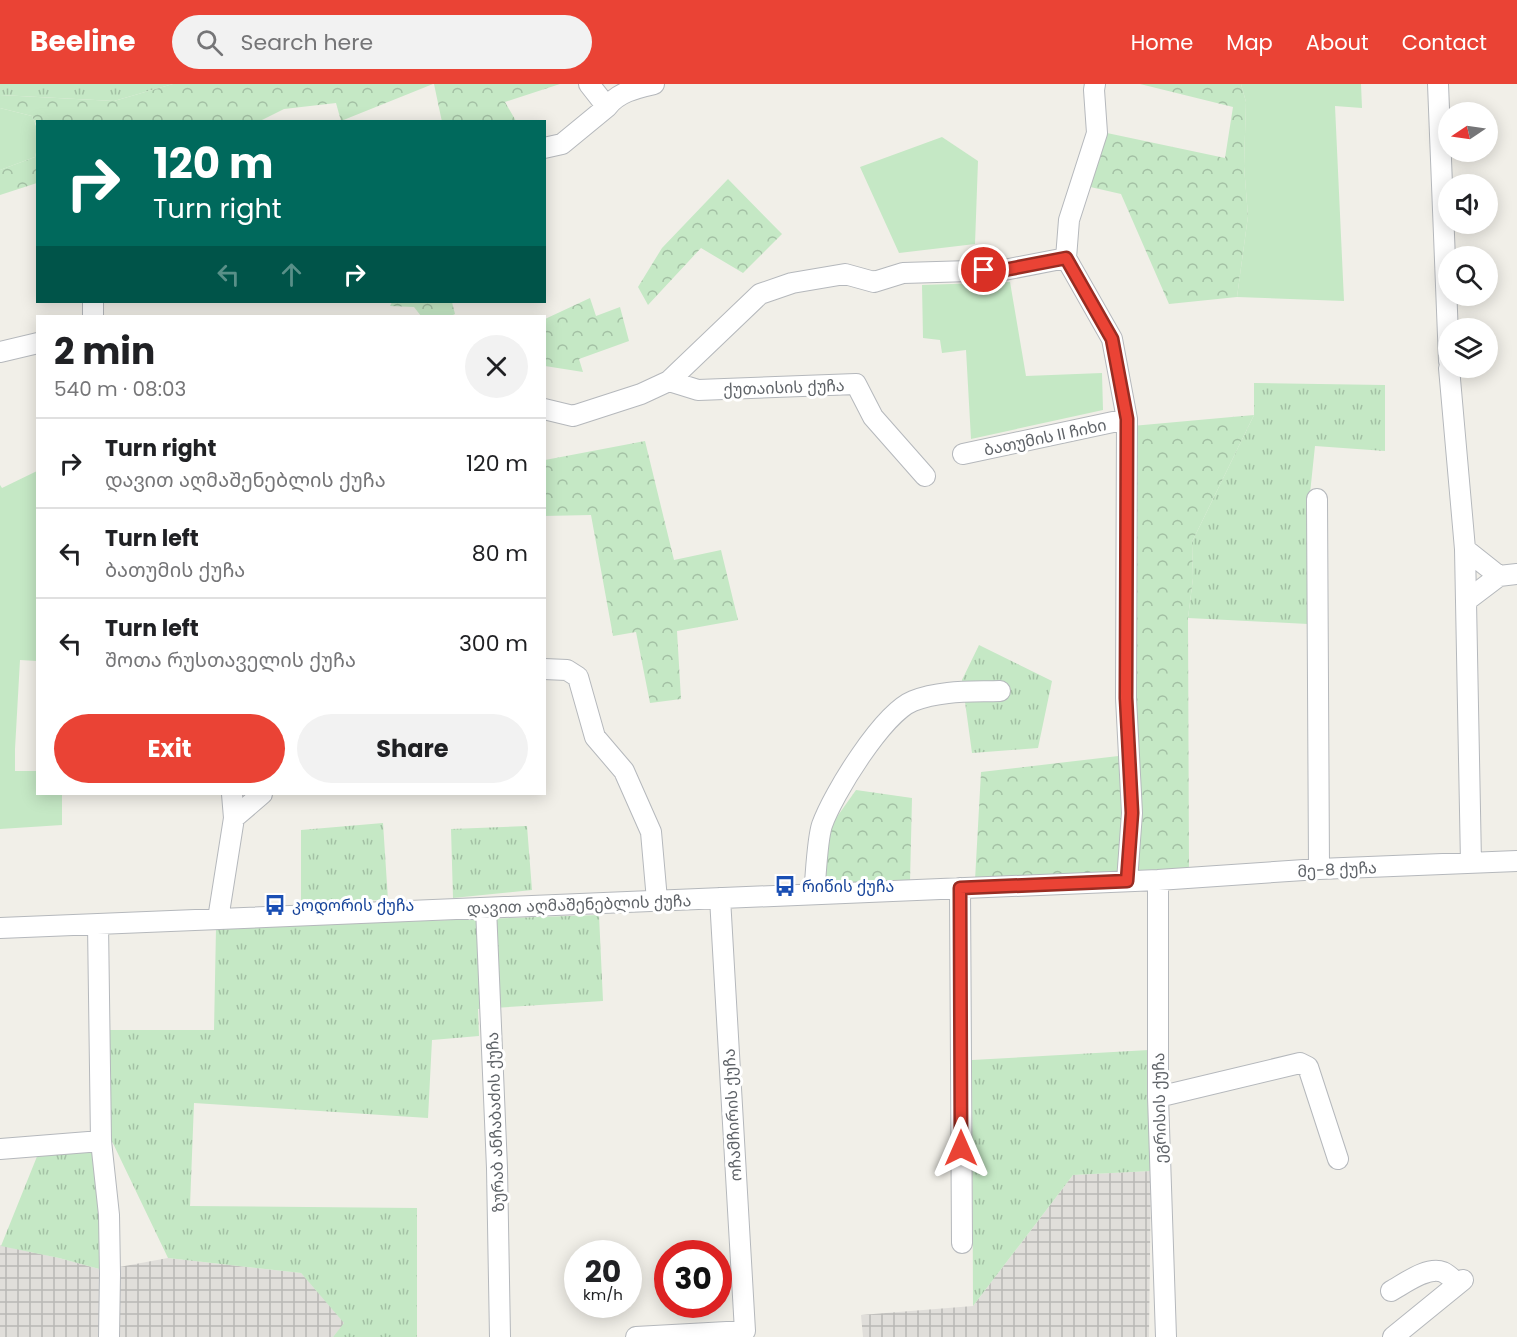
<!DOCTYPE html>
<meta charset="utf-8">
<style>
:root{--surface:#fff;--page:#f2f2f2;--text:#202124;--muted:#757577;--line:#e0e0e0;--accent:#ea4335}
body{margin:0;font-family:Poppins,"Noto Sans Georgian",sans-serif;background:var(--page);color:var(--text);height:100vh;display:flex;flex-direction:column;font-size:22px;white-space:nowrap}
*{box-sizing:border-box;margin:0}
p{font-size:20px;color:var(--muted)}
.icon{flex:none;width:33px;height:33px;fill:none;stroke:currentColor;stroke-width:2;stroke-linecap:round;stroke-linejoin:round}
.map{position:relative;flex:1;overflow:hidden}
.drawer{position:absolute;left:36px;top:231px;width:510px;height:480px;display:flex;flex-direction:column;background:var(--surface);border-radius:0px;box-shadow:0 3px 15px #0003}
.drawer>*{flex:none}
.banner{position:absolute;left:36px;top:36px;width:510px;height:183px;border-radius:0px;box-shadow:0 3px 15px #0003;background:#00695c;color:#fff;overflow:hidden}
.needle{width:39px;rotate:257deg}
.fabs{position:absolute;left:1438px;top:18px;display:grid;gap:12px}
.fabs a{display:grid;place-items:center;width:60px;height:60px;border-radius:50%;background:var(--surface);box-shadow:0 3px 15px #0003;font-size:30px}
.speed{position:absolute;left:564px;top:1156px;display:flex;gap:12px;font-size:30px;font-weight:700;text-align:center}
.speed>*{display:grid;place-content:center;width:78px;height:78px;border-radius:50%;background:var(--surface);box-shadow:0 3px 15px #0003;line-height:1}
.speed small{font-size:15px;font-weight:400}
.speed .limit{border:9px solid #d22;background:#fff;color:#111}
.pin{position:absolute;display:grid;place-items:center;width:51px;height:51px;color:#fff;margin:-26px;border:3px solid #fff;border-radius:50%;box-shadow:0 2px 6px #0007}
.me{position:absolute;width:66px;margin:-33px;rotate:0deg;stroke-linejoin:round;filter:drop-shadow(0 0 4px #0008)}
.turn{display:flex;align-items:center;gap:21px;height:126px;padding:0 18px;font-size:27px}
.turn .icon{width:78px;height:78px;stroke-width:2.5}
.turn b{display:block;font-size:42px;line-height:51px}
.lanes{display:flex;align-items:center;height:57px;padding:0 18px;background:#0003;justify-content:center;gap:30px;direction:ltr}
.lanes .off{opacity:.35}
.round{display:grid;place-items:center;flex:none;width:63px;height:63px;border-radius:32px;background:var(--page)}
.summary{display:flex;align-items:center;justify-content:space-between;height:102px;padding:0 18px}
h1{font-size:36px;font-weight:700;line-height:45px}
.primary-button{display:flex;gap:12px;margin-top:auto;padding:12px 18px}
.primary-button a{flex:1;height:69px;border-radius:36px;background:var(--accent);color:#fff;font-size:24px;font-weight:700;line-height:69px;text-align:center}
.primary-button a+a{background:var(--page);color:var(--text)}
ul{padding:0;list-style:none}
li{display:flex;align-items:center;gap:18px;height:90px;padding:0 18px;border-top:2px solid var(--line)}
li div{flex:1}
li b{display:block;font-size:22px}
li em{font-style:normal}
header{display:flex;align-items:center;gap:36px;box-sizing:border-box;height:84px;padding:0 30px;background:var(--accent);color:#fff}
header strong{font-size:28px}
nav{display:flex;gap:33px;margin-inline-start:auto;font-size:21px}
.search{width:420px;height:54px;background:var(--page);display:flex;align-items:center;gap:15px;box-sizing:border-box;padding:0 21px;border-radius:33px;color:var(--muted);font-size:22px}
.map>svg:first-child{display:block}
.industrial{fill:url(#industrial-grid)}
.grass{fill:url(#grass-tufts)}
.forest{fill:url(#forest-crowns)}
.green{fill:#c5e8c5}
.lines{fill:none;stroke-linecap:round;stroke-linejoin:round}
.minor-casing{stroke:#b5b8bc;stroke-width:22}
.minor{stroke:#fff;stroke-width:20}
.route-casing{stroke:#982c22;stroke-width:15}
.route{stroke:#ea4335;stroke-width:10}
.labels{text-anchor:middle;stroke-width:6;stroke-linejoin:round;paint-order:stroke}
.street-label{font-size:16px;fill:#5f6368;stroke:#fff}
.transit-label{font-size:16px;fill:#164399;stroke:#fff;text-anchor:start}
</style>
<header>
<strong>Beeline</strong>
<div class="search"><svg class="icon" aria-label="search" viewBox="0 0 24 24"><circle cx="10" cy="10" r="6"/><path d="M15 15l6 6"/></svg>Search here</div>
<nav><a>Home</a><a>Map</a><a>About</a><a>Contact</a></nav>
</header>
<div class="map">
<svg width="1517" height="1253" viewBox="0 0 1517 1253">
<defs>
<pattern id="industrial-grid" width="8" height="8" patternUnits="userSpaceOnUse" patternTransform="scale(1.5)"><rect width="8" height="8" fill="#e0deda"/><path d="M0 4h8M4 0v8" fill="none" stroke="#b9b8b5"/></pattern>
<pattern id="grass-tufts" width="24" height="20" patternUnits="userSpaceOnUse" patternTransform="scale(1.5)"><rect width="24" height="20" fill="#c5e8c5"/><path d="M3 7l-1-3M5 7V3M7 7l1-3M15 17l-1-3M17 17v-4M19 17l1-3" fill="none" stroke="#a3c0a4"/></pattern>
<pattern id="forest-crowns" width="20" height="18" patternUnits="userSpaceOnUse" patternTransform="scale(1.5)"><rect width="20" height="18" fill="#c5e8c5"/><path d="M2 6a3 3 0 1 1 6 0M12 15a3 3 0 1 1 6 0" fill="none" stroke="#a3c0a4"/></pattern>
</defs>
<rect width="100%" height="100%" fill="#f1efe8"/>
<path class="industrial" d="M1151 1087 1149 1253H863L861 1231 973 1222 1073 1091Z
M0 1161 59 1174 103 1186 168 1174 301 1189 345 1239 333 1253H0Z"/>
<path class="grass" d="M0 0H173L114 17 0 11Z
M1254 299 1385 301V367L1315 362 1307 438 1308 540 1188 534 1193 494 1192 458 1254 331Z
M979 561 1052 597 1038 664 972 669 962 596Z
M383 739 388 816 301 818V746Z
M527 742 532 806 453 814 451 745Z
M599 831 603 917 478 925 479 952 432 956 428 1034 194 1019 190 1122 417 1124V1253H333L344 1239 301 1189 168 1174 109 1051 105 946H214L216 844Z
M1149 966 1151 1087 1073 1091 973 1222 972 976Z
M96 1067 103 1186 59 1174 1 1162 38 1070Z"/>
<path class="forest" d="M173 0H433L341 37 336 19 284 25 260 37 38 38 37 42 32 32 0 24V11L114 17Z
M434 0H560L505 18 516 37 442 38Z
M1140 0H1241L1246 18 1244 82 1248 132 1237 213 1169 220 1121 110 1086 102 1107 49 1225 74 1233 23Z
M37 65V99L0 111V86L35 73Z
M728 95 782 150 743 189 701 164 648 221 638 203 662 164Z
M590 214 596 232 620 223 629 257 579 275 583 288 545 282V235Z
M392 218H452L455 230 451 232H421L414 223 390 222Z
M1254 331 1192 458 1193 494 1188 534 1189 785 1138 786 1132 342Z
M645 357 674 476 721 466 738 536 677 547 681 615 650 619 636 548 613 552 591 431 544 432 545 376Z
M1127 671 1123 789 975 796 981 688Z
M856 706 912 714 910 798 823 801 824 751Z"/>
<path class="green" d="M1241 0H1361L1362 24 1335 22 1344 217 1237 213 1248 132 1244 82 1246 18Z
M0 24 32 32C39 45 39 59 35 73L0 86Z
M942 53 978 77 975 160 899 169 860 83Z
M1010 198 1026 292 1102 289 1103 326 971 355 966 266 942 269 940 256 923 254 922 201Z
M37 387V577L20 576 15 665V687H37L38 710H62V741L0 745V401L2 404Z"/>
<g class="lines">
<defs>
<path id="minor" d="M589 0 607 23
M1095 0 1094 6 1097 49 1069 136 1066 174 1112 255 1127 335 1126 614 1132 729 1127 797
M1438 0 1449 277
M544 64 562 60 607 23C618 8 637 4 654 0
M93 218V232
M0 268 38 259
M1449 284 1465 465 1471 779
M669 297 698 306 856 300 873 333 925 392
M544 325 573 332 641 310 669 297 760 210 792 199 845 190 874 198 903 189 1004 186 1066 174
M963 370 1127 335
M1317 415 1319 785
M1465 465 1499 492
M1466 517 1499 492 1517 490
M544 585 567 586 578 593 595 653 624 687 651 748 657 816
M234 734 262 710
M1158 796V1013L1166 1253
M960 804 962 1159
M814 810C816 792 817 756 822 741 833 710 883 629 913 617 941 606 971 608 1000 607
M486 824 497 1084 500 1253
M218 835 234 734 232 710
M98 840 101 1057 109 1131 110 1190 109 1253
M0 844 1158 796 1319 785 1517 777
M1158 1013 1300 979 1308 983 1338 1075
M0 1065 101 1057
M1391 1207C1404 1200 1427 1182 1443 1188 1449 1191 1454 1196 1458 1200
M636 1253 745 1247 720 814
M1393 1253 1463 1196"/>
</defs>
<use href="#minor" class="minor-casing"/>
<use href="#minor" class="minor"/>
</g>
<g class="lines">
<defs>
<path id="route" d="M961 1064 960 804 1127 797 1132 729 1126 614 1127 335 1112 255 1066 174 1004 186H984"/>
</defs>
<use href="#route" class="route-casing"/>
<use href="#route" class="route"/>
</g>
<defs>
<symbol id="bus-bare" viewBox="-9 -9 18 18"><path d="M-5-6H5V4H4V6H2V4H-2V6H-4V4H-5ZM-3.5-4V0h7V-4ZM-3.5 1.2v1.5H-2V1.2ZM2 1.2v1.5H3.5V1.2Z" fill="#1a4fb4" stroke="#fff" stroke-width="2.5" paint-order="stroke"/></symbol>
</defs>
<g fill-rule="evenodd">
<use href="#bus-bare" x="770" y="787" width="30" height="30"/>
<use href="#bus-bare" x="260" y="806" width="30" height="30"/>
</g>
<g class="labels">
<g class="street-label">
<text transform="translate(784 303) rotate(-2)" y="6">ქუთაისის ქუჩა</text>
<text transform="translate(1045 353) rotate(-12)" y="6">ბათუმის II ჩიხი</text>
<text transform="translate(1337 785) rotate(-3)" y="6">მე-8 ქუჩა</text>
<text transform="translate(579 820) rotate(-2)" y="6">დავით აღმაშენებლის ქუჩა</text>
<text transform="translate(1159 1024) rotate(-91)" y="6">ეგრისის ქუჩა</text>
<text transform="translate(732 1031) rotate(-93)" y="6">ოჩამჩირის ქუჩა</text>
<text transform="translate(495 1038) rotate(-92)" y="6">ზურაბ ანჩაბაძის ქუჩა</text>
</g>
<g class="transit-label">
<text x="802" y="808">რიწის ქუჩა</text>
<text x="292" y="827">კოდორის ქუჩა</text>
</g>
</g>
</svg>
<div class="fabs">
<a><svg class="needle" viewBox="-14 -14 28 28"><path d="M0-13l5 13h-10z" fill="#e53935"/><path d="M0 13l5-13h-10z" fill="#757577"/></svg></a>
<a><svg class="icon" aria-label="sound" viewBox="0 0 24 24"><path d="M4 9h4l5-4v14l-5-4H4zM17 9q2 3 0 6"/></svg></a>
<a><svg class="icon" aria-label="search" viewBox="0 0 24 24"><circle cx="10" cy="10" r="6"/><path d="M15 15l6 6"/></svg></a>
<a><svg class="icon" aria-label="layers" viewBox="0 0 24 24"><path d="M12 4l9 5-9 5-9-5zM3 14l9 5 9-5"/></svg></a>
</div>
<div class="speed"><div>20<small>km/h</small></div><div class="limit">30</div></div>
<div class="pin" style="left:984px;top:186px;background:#d93025"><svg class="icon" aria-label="arrive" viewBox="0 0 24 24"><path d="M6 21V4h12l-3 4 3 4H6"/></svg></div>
<svg class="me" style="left:961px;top:1064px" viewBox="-20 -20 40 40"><path d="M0-17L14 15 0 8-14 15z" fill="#ea4335" stroke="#fff" stroke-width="4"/></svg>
<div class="banner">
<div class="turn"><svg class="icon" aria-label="right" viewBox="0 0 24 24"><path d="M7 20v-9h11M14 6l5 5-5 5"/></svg><div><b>120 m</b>Turn right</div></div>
<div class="lanes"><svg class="icon off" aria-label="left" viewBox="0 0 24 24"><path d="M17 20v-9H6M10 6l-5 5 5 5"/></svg><svg class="icon off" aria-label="ahead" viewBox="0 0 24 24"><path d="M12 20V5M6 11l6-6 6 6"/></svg><svg class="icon" aria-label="right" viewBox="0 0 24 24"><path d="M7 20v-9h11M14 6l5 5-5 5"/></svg></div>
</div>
<section class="drawer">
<div class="summary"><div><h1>2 min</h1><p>540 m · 08:03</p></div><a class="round"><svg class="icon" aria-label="close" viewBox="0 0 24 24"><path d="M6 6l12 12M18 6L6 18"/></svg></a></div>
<ul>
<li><svg class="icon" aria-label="right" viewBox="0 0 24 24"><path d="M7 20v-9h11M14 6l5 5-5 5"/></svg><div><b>Turn right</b><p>დავით აღმაშენებლის ქუჩა</p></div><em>120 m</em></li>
<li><svg class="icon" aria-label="left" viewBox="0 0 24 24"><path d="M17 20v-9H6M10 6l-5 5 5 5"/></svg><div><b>Turn left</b><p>ბათუმის ქუჩა</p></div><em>80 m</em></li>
<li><svg class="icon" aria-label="left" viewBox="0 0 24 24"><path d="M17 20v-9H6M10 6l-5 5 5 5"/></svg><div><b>Turn left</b><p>შოთა რუსთაველის ქუჩა</p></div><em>300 m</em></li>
</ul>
<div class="primary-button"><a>Exit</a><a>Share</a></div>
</section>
</div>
